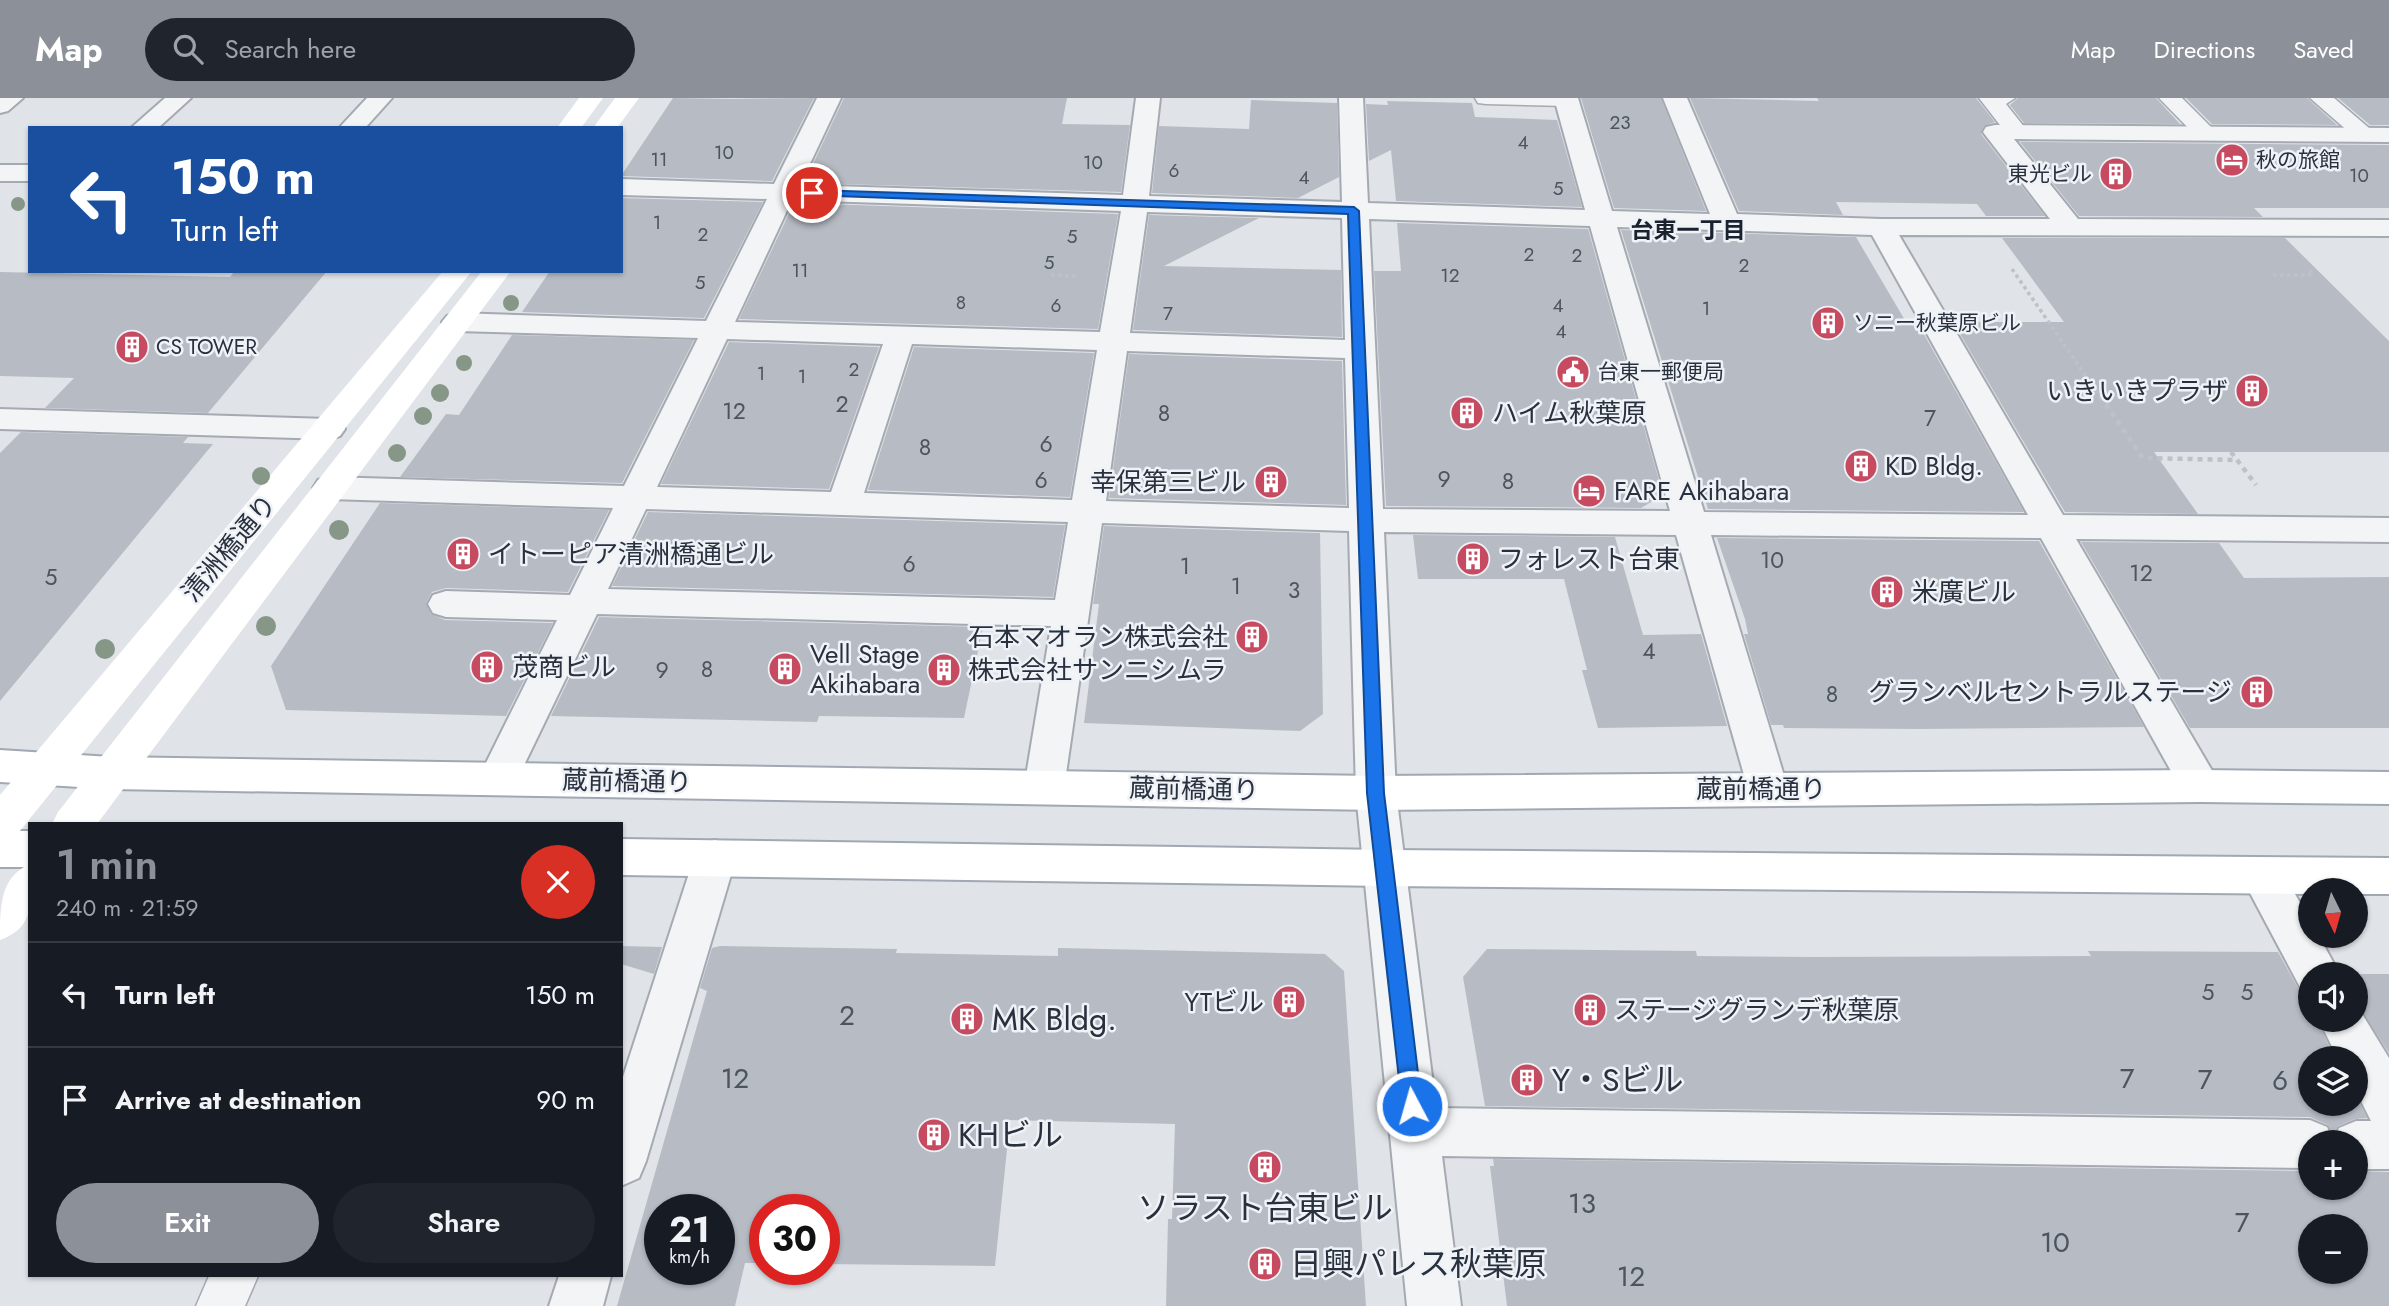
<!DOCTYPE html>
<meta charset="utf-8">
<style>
:root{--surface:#171b24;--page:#20242c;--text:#f1f3f6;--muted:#9ea1a6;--line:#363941;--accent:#8c9099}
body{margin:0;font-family:Jost,"Noto Sans JP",sans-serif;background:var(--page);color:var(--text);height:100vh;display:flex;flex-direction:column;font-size:26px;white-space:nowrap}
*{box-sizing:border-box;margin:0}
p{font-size:23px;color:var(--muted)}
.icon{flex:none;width:38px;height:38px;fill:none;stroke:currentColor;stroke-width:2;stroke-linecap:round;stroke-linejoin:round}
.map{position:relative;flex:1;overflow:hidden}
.panel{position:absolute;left:28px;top:724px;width:595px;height:455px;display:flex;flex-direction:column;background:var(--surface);border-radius:0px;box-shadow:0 2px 5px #0004}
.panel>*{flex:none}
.guide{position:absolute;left:28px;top:28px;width:595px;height:147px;border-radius:0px;box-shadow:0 2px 5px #0004;background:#1a4fa0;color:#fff;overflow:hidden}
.needle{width:46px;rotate:175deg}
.tools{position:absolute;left:2298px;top:780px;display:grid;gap:14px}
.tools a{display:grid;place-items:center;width:70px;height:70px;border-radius:50%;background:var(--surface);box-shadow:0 2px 5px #0004;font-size:35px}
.speed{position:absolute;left:644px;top:1096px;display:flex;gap:14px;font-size:35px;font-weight:700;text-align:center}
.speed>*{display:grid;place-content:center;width:91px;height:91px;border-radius:50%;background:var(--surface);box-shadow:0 2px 5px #0004;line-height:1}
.speed small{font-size:18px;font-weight:400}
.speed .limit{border:10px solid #d22;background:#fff;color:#111}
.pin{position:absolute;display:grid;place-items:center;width:60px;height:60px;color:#fff;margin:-30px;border:4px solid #fff;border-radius:50%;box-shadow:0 2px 7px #0007}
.me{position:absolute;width:77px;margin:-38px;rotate:354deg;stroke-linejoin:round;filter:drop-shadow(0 0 5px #0008)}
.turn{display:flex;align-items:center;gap:24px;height:147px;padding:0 28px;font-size:32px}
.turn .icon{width:91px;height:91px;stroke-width:2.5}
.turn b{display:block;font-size:49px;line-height:60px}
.round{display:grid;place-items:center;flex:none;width:74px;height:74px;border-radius:37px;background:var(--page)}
.headline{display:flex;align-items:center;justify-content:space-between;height:119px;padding:0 28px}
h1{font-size:42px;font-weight:600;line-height:52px;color:var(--accent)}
.cta{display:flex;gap:14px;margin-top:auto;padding:14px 28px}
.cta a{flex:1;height:80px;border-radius:42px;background:var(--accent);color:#fff;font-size:28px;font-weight:600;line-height:80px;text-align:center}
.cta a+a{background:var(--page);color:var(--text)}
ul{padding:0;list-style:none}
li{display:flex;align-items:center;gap:21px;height:105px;padding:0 28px;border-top:2px solid var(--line)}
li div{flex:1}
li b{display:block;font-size:26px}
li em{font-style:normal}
header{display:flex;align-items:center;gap:42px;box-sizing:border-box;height:98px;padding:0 35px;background:var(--accent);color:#fff}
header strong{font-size:33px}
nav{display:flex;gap:38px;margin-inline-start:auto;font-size:24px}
.search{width:490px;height:63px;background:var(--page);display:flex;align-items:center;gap:18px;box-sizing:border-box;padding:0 24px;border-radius:38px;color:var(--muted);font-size:26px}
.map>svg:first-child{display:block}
.building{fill:#b7bcc4;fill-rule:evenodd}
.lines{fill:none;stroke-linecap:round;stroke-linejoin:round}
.lane-casing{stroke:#a5aab2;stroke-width:3}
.street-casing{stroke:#a5aab2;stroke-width:4}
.primary-casing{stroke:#a0a8b3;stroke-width:4}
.path-far1{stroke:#bec1c6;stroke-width:3.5;stroke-dasharray:3.5 3.5;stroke-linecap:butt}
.path{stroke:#bec1c6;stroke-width:4.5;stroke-dasharray:5 5;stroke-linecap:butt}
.lane{fill:#f2f4f6;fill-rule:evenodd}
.street{fill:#f2f4f6;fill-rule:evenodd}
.secondary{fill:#fff;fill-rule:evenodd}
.primary{fill:#fff;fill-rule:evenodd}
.tree{fill:#879787}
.route{fill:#1a73e8;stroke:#114b97;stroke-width:2}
.labels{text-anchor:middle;stroke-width:5;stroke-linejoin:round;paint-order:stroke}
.far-number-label{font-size:19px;fill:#4c5460}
.far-poi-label{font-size:21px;fill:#29313e;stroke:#eff2f6;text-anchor:start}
.far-neighbourhood-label{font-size:23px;font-weight:bold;fill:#1b222f;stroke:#eff2f6}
.number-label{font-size:23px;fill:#4c5460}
.poi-label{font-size:26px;fill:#29313e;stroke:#eff2f6;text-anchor:start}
.street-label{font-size:26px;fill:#29313e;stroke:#eff2f6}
.near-number-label{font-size:28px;fill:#4c5460}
.near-poi-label{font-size:32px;fill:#29313e;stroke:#eff2f6;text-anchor:start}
</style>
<header>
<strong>Map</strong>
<div class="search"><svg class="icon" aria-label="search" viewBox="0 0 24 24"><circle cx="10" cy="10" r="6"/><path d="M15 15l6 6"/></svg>Search here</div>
<nav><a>Map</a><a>Directions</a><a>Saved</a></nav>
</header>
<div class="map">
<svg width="2389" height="1208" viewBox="0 0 2389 1208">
<rect width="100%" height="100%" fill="#e0e3e8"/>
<path class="building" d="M673 0 730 1 814 0 772 83 621 78Z
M844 0H1067L1062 26 1130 27 1121 94 804 85Z
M1581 0H1661L1706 113 1614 110Z
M1690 0 1819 3 1817 0H1976L1995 24 1984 28 1981 36 2045 118H1986L1977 106 1836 104 1843 117 1739 113Z
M2018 0H2156L2180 26 2024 25 2010 7Z
M2186 0H2307L2337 27 2212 26Z
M2338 0H2389V27H2370Z
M1251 2 1337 5 1339 79 1298 100 1152 95 1159 28 1249 31Z
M1387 3 1472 5 1475 19 1557 22 1582 109 1396 103 1391 52 1369 63 1366 6 1388 7Z
M2020 44 2389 47V110H2254L2263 119 2079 118Z
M621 100 763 104 704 220 522 214 550 173H621Z
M794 105 1118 116 1098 231 739 221Z
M1149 117 1259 120 1164 168 1341 172 1342 239 1133 232Z
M1397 125 1588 131 1663 397 1641 410 1386 408 1374 173H1401Z
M1621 132 1856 139 1906 224H1917L2024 414 1708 411Z
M2002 140H2285L2389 243V354H2154L2198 416 2065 414 1953 224H2064Z
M235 173H327L208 315 45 310 74 280 0 278V174L230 179Z
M512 237 694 242 622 385 400 379 446 316 459 317Z
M729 244 879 249 829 391 661 386Z
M914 249 1094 255 1070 399 868 392Z
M1129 256 1342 263 1346 407 1109 400Z
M21 334 188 339 183 345 213 346 0 603V355Z
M380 405 609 412 568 494 446 490 432 494 426 505 431 516 445 522 553 525 506 618 286 612 271 568Z
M648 414 1065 427 1053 499 612 488Z
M1104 428 1320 435 1323 616 1300 633 1084 625 1099 506H1093Z
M1413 437 1615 439 1643 537 1701 536 1727 628 1598 630 1582 572H1587L1564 481H1418Z
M1717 440 2039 443 2144 629 1920 631 1784 630 1783 627H1771L1744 536H1748L1745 521Z
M2081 444 2219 445 2244 480 2389 479V630H2190Z
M599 519 983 529 964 620 819 618 817 624 551 618Z
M621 848 662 849 654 876 621 866Z
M720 848 897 851 896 855 1058 858V850L1325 856 1344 873 1366 1208H1166L1168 1121H1172L1175 1026 1010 1022 995 1168 824 1166V1111H765V1165H745L735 1208H617L707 893 700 890 712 850ZM660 1111H719V1171H660Z
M1487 851 1696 853 1697 858 1814 859 2091 858 2088 853 2278 854 2299 892 2310 897V922H2317L2335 961H2310V1006H2356V998L2367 1020 2355 1021 2338 1028 2333 1036 2328 1027 2310 1019 1485 1008 1463 879Z
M2342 876H2389V955L2356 904V877Z
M1493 1061 2310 1073V1090H2356V1073L2389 1074V1208H1507L1490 1068H1494ZM2310 1129H2356V1174H2310Z"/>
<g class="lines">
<defs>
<path id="lane" d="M1475 0H1575L1577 2 1574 7 1566 8 1486 6 1478 5Z
M1979 0H2015L2006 6 2029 35 2026 40H2010Z
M2159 0H2182L2218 36 2215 41H2199Z
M2310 0H2334L2376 36 2373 41H2357Z
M209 1178H258L245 1208H196Z"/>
<path id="street" d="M0 0H23L8 13 0 15Z
M165 0H191L158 30H131Z
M367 0H392L365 30H339Z
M817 0H841L800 87 1123 97 1136 0H1160L1149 98 1342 104 1339 0H1363L1368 105 1585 112 1554 0H1578L1612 113 1710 116 1663 0H1687L1737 116 1881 121H2050L1983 34 1986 29 1995 27 2389 30V44L2014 41 2078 121 2389 122V138L1899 137 2063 417 2389 420V444L2076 441 2214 676 2220 688 2214 700 2200 704 2186 700 2041 440 1711 437 1788 691 1782 703 1768 707 1754 703 1748 691 1676 437 1384 434 1396 695 1436 1010 2310 1022 2327 1029 2333 1042 2339 1030 2356 1023H2371L2356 993V961H2338L2319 922H2356V906L2389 960V1071H2356V1045H2310V1070L1442 1058 1461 1208H1407L1356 695 1349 433 1102 425 1064 690 1058 702 1044 706 1030 702 1024 690 1051 528 597 516 512 692 498 697 484 692 478 681 557 522 446 519 433 515 428 506 433 497 446 493 570 497 613 410 330 401 318 398 313 390 318 382 330 379 624 388 698 240 457 233 447 230 442 224 447 218 457 215 706 223 767 101 621 97V81L774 86ZM792 102 1121 113 1100 234 735 224ZM1147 114 1342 120 1345 242 1130 235ZM1369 121 1590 128 1670 413 1383 411ZM1617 129 1872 137 2028 417 1704 414ZM727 241 883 246 831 394 657 389ZM912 246 1097 252 1072 402 864 395ZM1127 253 1345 260 1349 410 1106 403ZM646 411 1068 424 1055 502 608 491Z
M0 67H30V83H0Z
M0 311 329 321 340 324 345 331 340 338 329 341 0 331Z
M715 742 730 747 736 760 646 1063 639 1080 621 1088V985L694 760 700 747Z
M2262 760 2277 765 2310 822V838H2319L2340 877H2310V895L2301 891 2241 778 2247 765Z
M559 1178H611L603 1208H549Z"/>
<path id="primary" d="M0 652 111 659 1376 678 2200 672 2389 674V706L2200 704 1376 712 111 691 0 684Z
M0 733H30V769H0Z
M621 741 1385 752 2389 760V796H2356V793H2310V796L1385 788 621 777Z"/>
</defs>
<use href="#lane" class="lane-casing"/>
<use href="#street" class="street-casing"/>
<use href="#primary" class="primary-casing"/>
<path class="path-far1" d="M2012 171 2101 300
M1051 177 1078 178
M2273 177H2313L2308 171"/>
<path class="path" d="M2100 298 2143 360 2237 362
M2231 354 2256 387"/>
<use href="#lane" class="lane"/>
<use href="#street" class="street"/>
<path class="secondary" d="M579 0H603L581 30H557Z
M615 0H639L617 30H593Z
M443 173H472L15 739 0 744V697Z
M482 173H511L97 726H52L58 714Z
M30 766C30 800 38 828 0 842 0 808 0 779 30 766Z"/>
<use href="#primary" class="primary"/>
</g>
<g class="tree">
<circle cx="18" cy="106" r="7"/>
<circle cx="511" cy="205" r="8"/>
<circle cx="464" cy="265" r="8"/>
<circle cx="440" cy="295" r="9"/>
<circle cx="423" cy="318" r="9"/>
<circle cx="397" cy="355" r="9"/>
<circle cx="261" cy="378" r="9"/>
<circle cx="339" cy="432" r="10"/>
<circle cx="266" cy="528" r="10"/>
<circle cx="105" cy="551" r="10"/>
</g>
<path class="route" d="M812 92 1354 109 1359 113 1384 695 1422 1008 1419 1014 1412 1017 1405 1014 1402 1008 1367 695 1348 116 808 97 807 95Z"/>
<defs>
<symbol id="hotel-disc" viewBox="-11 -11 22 22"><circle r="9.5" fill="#c64b60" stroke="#eff2f6"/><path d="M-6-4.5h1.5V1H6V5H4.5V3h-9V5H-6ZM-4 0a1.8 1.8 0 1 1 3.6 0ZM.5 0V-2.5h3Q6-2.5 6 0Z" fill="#fff"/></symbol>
<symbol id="building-disc" viewBox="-11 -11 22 22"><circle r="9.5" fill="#c64b60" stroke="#eff2f6"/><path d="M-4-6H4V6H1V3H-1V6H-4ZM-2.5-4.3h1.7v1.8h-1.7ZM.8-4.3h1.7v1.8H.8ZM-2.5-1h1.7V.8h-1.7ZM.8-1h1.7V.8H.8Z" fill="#fff"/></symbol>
<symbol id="civic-disc" viewBox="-11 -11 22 22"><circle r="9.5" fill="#c64b60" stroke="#eff2f6"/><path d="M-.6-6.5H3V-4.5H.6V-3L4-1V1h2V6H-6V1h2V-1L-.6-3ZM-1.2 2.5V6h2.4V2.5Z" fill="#fff"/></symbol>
</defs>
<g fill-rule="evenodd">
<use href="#hotel-disc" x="2213" y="43" width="38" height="38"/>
<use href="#building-disc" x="2097" y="57" width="38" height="38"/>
<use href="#building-disc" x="1809" y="206" width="38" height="38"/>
<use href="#building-disc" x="113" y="230" width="38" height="38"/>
<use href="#civic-disc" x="1554" y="255" width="38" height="38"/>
<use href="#building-disc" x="2233" y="274" width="38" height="38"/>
<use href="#building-disc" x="1448" y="296" width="38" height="38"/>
<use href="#building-disc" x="1842" y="349" width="38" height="38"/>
<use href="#building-disc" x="1252" y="365" width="38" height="38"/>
<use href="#hotel-disc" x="1570" y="374" width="38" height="38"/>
<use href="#building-disc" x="444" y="437" width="38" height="38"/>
<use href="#building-disc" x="1454" y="442" width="38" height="38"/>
<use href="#building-disc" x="1868" y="475" width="38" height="38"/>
<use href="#building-disc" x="1233" y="520" width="38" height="38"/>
<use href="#building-disc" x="468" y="550" width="38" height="38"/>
<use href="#building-disc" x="766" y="552" width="38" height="38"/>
<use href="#building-disc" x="925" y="553" width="38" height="38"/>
<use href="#building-disc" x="2238" y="575" width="38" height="38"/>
<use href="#building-disc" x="1270" y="885" width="38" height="38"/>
<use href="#building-disc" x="1571" y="893" width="38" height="38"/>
<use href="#building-disc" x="948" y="902" width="38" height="38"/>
<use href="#building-disc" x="1508" y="963" width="38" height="38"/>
<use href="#building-disc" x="915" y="1018" width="38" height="38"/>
<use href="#building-disc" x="1246" y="1050" width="38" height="38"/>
<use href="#building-disc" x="1246" y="1147" width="38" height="38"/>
</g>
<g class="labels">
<g class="far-number-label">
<text x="1620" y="31">23</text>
<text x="1523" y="51">4</text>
<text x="724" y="61">10</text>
<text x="659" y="68">11</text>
<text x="1093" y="71">10</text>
<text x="1174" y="79">6</text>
<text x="2359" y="84">10</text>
<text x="1304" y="86">4</text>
<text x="1558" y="97">5</text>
<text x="657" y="131">1</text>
<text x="703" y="143">2</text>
<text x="1072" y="145">5</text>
<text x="1529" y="163">2</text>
<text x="1577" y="164">2</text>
<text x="1049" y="171">5</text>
<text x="1744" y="174">2</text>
<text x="800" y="179">11</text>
<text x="1450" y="184">12</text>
<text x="700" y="191">5</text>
<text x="961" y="211">8</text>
<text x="1056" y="214">6</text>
<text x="1558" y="214">4</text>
<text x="1706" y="217">1</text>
<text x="1168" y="222">7</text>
<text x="1561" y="240">4</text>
<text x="854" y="278">2</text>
<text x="761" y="282">1</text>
<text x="802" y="285">1</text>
</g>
<g class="far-poi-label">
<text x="2256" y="69">秋の旅館</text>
<text x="2092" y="83" text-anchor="end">東光ビル</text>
<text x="1853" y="232">ソニー秋葉原ビル</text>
<text x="156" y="256">CS TOWER</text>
<text x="1598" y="281">台東一郵便局</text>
</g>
<g class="far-neighbourhood-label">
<text x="1688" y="140">台東一丁目</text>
</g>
<g class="number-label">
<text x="842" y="314">2</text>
<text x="734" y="321">12</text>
<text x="1164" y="323">8</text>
<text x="1930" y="328">7</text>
<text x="1046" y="354">6</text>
<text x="925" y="357">8</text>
<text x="1444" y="389">9</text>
<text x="1041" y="390">6</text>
<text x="1508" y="391">8</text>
<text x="1772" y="470">10</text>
<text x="909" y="474">6</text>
<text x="1185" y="476">1</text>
<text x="2141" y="483">12</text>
<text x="51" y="487">5</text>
<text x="1236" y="496">1</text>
<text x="1294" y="500">3</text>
<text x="1649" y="561">4</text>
<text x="707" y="579">8</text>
<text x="662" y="580">9</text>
<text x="1832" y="604">8</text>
<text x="2208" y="902">5</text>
<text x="2247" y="902">5</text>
</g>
<g class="poi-label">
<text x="2228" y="302" text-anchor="end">いきいきプラザ</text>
<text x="1492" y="324">ハイム秋葉原</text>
<text x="1885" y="377">KD Bldg.</text>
<text x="1246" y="393" text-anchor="end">幸保第三ビル</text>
<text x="1614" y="402">FARE Akihabara</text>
<text x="488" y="465">イトーピア清洲橋通ビル</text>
<text x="1498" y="470">フォレスト台東</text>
<text x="1912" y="503">米廣ビル</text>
<text x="1228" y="548" text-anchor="end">石本マオラン株式会社</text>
<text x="810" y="565">Vell Stage<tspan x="810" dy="30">Akihabara</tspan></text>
<text x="512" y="578">茂商ビル</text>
<text x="968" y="581">株式会社サンニシムラ</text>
<text x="2232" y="603" text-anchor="end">グランベルセントラルステージ</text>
<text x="1264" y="913" text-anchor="end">YTビル</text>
<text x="1614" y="921">ステージグランデ秋葉原</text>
</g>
<g class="street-label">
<text transform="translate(229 450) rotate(-50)" y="9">清洲橋通り</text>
<text transform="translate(627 683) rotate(1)" y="9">蔵前橋通り</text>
<text transform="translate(1194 691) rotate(1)" y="9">蔵前橋通り</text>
<text x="1761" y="700">蔵前橋通り</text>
</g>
<g class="near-number-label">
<text x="847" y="927">2</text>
<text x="735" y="990">12</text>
<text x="2127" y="990">7</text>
<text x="2205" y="991">7</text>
<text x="2280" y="992">6</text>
<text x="1582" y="1115">13</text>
<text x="2242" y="1134">7</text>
<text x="2055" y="1154">10</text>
<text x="1631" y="1188">12</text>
</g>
<g class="near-poi-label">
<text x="992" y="932">MK Bldg.</text>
<text x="1552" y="993">Y・Sビル</text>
<text x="958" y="1048">KHビル</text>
<text x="1265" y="1121" text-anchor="middle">ソラスト台東ビル</text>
<text x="1290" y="1177">日興パレス秋葉原</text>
</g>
</g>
</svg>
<div class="tools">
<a><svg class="needle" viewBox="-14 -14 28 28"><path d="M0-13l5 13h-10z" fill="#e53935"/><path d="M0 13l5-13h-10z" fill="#9ea1a6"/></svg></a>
<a><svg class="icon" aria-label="sound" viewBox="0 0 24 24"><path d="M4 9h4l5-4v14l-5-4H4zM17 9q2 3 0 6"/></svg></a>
<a><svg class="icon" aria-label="layers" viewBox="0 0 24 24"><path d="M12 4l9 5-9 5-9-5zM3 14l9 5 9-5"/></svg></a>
<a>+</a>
<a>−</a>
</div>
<div class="speed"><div>21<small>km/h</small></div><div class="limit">30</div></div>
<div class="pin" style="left:812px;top:95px;background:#d93025"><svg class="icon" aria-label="arrive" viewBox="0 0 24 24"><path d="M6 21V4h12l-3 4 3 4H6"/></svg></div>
<svg class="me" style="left:1412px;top:1008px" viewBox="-20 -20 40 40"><circle r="17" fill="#1a73e8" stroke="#fff" stroke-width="3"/><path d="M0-11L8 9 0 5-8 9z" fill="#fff"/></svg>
<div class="guide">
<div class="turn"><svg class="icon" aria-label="left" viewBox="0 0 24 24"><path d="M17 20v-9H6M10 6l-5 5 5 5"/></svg><div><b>150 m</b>Turn left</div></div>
</div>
<section class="panel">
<div class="headline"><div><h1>1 min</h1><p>240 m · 21:59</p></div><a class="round" style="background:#d93025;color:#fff"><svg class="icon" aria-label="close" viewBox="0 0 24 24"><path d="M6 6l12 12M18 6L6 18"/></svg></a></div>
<ul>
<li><svg class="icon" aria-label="left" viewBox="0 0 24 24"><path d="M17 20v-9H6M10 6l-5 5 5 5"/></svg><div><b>Turn left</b></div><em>150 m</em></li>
<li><svg class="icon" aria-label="arrive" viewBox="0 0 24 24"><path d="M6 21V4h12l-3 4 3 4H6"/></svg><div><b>Arrive at destination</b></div><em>90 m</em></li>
</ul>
<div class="cta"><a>Exit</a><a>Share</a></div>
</section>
</div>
